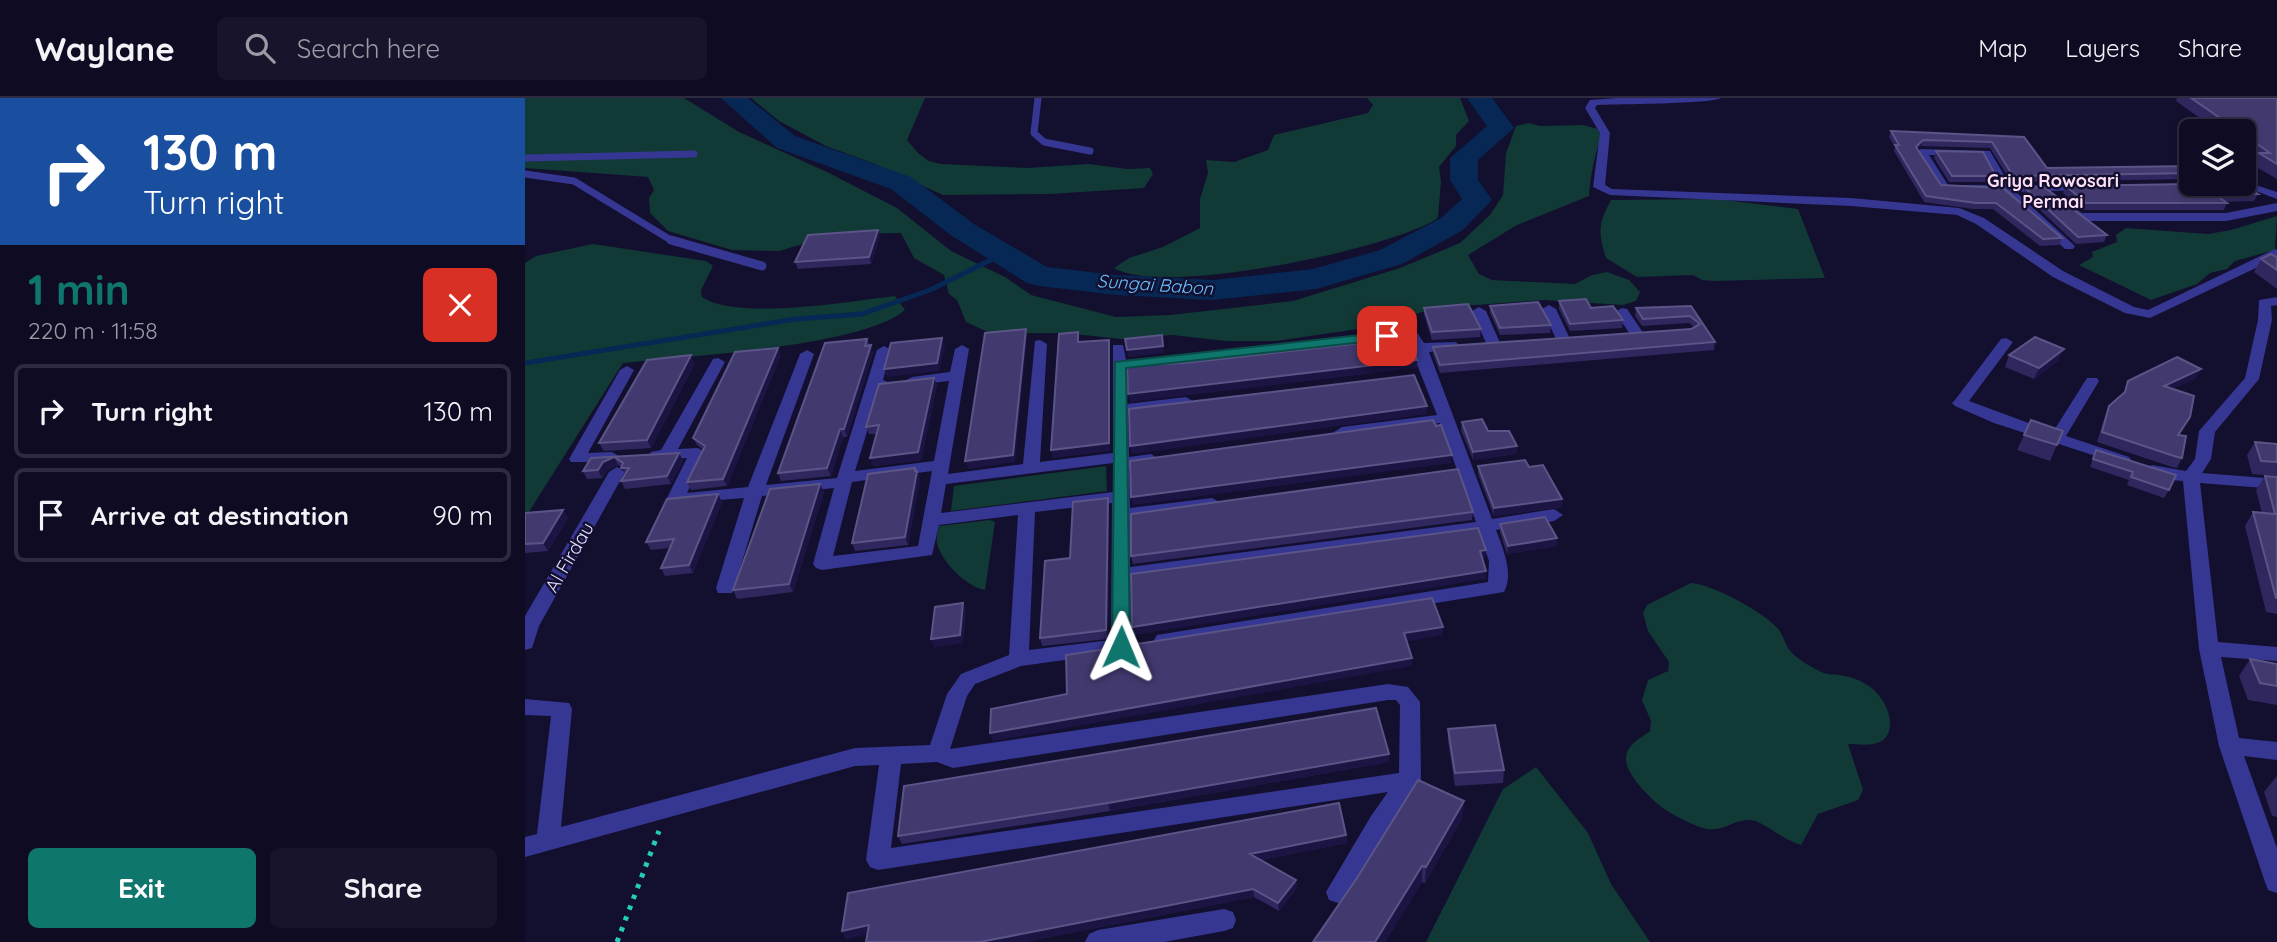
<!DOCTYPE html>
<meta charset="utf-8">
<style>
:root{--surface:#0e0b23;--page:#17142b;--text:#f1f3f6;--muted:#9b9ba6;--line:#2e2b41;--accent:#0f766e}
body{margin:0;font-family:Quicksand,sans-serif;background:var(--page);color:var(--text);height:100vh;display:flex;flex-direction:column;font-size:26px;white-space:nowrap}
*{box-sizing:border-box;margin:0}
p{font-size:23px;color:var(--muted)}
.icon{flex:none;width:38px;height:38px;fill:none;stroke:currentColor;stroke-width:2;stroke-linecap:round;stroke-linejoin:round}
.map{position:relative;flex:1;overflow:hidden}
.sheet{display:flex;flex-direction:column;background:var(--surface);width:525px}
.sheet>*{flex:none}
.banner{background:#1a4fa0;color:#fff;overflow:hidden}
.fabs{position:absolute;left:1654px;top:21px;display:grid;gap:14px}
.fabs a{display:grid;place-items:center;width:77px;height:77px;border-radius:10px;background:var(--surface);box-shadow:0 4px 10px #0003,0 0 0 2px var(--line);font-size:35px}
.pin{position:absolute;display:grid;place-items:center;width:60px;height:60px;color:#fff;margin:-30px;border-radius:14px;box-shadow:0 4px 10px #0006}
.me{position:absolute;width:77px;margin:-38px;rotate:1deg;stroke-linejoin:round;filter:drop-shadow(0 0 5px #0008)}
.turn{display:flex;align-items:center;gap:24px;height:147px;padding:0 28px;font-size:32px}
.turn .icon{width:91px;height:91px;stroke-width:2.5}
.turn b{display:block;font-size:49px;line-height:60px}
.round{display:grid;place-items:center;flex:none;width:74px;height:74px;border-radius:10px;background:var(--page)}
.summary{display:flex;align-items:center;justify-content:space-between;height:119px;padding:0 28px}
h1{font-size:42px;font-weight:700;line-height:52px;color:var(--accent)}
.primary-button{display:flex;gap:14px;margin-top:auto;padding:14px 28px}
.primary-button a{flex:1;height:80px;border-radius:10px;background:var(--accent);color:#fff;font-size:28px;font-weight:700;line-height:80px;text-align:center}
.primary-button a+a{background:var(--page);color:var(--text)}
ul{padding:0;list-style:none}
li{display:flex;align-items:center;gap:21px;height:94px;margin:0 14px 10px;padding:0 14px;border:4px solid var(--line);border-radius:10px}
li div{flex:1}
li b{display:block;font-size:26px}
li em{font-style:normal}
header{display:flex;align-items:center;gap:42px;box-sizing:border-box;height:98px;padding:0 35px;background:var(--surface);border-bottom:2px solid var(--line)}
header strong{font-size:33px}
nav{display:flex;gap:38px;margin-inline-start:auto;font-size:24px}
.search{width:490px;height:63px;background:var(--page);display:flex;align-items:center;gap:18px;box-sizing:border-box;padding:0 24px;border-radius:10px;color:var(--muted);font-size:26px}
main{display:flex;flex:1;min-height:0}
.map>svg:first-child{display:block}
.green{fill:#113936}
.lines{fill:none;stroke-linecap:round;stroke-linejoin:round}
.stream{stroke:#072854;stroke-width:5}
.river{fill:#072854;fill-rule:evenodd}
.path{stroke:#24ccb9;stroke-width:5;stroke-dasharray:4.5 7;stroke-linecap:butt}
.service-far1{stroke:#363792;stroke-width:7}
.service{stroke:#363792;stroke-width:9}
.minor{fill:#363792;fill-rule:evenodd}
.wall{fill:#2f275e}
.shaded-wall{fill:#1c1544}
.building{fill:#423a6f;stroke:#5b5486;stroke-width:2}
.route{fill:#0f766e;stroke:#0a4d48;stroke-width:2}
.labels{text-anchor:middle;stroke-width:5;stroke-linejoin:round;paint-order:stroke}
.far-neighbourhood-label{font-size:18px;font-weight:bold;fill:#ffdff5;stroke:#130f2f}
.far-water-label{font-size:18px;font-style:italic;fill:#6bc2ff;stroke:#130f2f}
.street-label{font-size:19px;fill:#dfddff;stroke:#130f2f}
</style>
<header>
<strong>Waylane</strong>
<div class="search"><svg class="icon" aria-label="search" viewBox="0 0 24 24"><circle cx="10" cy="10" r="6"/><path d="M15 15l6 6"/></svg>Search here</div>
<nav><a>Map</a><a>Layers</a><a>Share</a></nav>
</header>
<main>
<section class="sheet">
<div class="banner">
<div class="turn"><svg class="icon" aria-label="right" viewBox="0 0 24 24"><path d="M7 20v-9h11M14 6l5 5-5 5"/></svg><div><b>130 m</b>Turn right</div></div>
</div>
<div class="summary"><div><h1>1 min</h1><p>220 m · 11:58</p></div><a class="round" style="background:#d93025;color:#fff"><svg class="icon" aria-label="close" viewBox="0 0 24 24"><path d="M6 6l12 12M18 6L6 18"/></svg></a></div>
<ul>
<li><svg class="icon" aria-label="right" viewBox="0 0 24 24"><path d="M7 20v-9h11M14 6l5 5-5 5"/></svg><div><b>Turn right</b></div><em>130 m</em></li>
<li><svg class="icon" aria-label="arrive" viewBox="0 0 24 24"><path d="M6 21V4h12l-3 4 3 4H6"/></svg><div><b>Arrive at destination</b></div><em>90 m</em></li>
</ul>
<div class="primary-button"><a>Exit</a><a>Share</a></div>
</section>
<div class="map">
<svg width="1752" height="844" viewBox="0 0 1752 844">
<rect width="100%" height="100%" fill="#130f2f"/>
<path class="green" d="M0 0H159L214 34 302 74 372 110 426 153 480 179 506 197 591 219 645 217 768 203 875 170 935 145 965 117 978 97 981 55 991 28 1004 25 1015 28 1058 27 1073 31 1076 39C1070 56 1065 79 1064 98L992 127 943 157 954 176 967 182 1050 186 1067 177 1082 174 1104 182 1115 194 1111 203 1098 207 1019 202 911 210 847 229 751 243H701L647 237 596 241 540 235H465L441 224 432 202 424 196 419 177 389 160 376 135 312 136 254 153 207 152 143 133 125 115 124 100 129 92 123 79 0 70Z
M226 0H400L382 42 394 56 404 63 416 66 502 70 564 66 602 71 625 70 628 76 619 90 525 96 418 97 350 66 301 48 254 23Z
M842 0H935L944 23 931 37V48L914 69 916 83 913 119 910 122C860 152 638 199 589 170L604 160 638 149 675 130V101L683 75 681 62 709 64 743 52 749 37 843 15 848 7Z
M1191 101 1273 111 1300 180 1190 183 1177 182 1168 177 1112 179 1081 160C1073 134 1073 126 1086 102Z
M1752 118 1750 152 1710 163 1702 171 1685 175 1672 186 1626 202 1554 167 1568 159 1567 154 1592 144 1591 137 1601 130 1683 136 1706 132Z
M68 146 181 163 188 168 176 192 177 199C212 223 327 203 370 198L380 212C338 249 159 258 98 265L0 420V165L11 158Z
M581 368 582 393 426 413 429 388Z
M465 422 470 424 460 492C441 488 417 465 412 445 411 440 413 434 414 428Z
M1166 485C1187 486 1241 515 1254 532 1259 539 1261 549 1267 555 1274 562 1289 571 1299 575 1304 577 1309 576 1314 577 1333 580 1348 587 1358 603 1363 611 1367 623 1364 633 1359 651 1336 646 1323 646L1338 692 1333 702 1293 716 1276 747C1259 742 1248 731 1233 724 1214 716 1201 734 1182 731 1169 728 1145 716 1134 707 1123 698 1100 675 1101 660 1102 646 1115 641 1125 633L1126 623 1117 602 1123 582 1143 573 1144 564 1123 533 1118 515 1122 507Z
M1011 669 1063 735 1086 786 1125 844H901L978 691Z"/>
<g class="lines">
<path class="stream" d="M0 265 271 221 337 216 405 192 478 156"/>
<path class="river" d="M196 0H223L270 38 386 79 449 126 522 169 591 177 688 182 788 171 855 152 916 120 937 101 925 82V60L962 28 942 0H967L989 30 953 62V82L967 102 938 132 877 166 791 191 688 202 591 197 514 188 502 185 427 138 366 91 252 50Z"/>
<path class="path" d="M92 844 134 733"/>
<path class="service-far1" d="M513 0 509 35 519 44 565 53
M0 60 169 56
M0 76 49 83 149 144"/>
<path class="service" d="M146 142 237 168"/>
<path class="minor" d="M1092 0H1196C1186 6 1092 6 1072 7L1070 10 1085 35 1080 87 1087 91 1326 100 1434 110 1459 120 1538 173 1609 209 1623 212 1748 152 1752 151V160L1625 220 1600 215 1528 179 1451 126 1432 117 1326 108 1085 97 1068 89 1075 35 1060 10 1065 2Z
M1396 51 1465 53 1485 87H1567V91L1563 92 1491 94 1550 148 1548 151H1540L1478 94 1416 92 1391 54ZM1404 57 1457 58 1473 87H1423Z
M1718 83 1752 94V101L1720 89H1696L1690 86H1718Z
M1534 105H1542L1557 115H1701L1752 105V113L1701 123H1554L1534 109Z
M1752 199V207L1746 208 1747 222 1734 281 1690 334 1686 361 1677 375 1752 381V391L1675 385 1693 544 1752 549V563L1696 559 1714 640 1752 644V662L1719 658 1752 750V795L1743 792 1740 784 1694 648 1674 551 1658 383C1645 382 1628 381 1619 372L1627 367 1661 373 1670 361 1674 333 1720 280 1733 222 1734 202Z
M1024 207 1031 211 1045 241 1043 244H1033L1031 241 1017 211Z
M954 209 961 213 975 245 973 248 968 249 961 245 947 213Z
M1097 210 1102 211 1119 236 1117 239 1112 240 1107 239 1090 214Z
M886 232 891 233 899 245 930 244 937 248 930 252 904 254 967 421 1029 411 1038 417 1029 423 971 432C978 451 989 475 979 494L639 549 632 547 629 542 632 537 963 484 964 463 954 435 605 482 606 540 612 542 615 547 612 552 496 568 450 586 442 598 425 651 863 586 883 589 895 604 896 682 862 732 822 802 813 805 804 802 801 794 846 718 863 694 353 772 345 769 341 762 354 667 330 668 0 759V739L12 736 26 618 0 617V601L44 605 47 611 36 729 330 650 405 647 422 596 436 576 484 557 493 417 414 427 407 457 297 472 291 470 288 466 309 390 237 398 209 490 207 495H193L191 490 219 400 144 406 141 402 162 360 132 362 124 357 126 354 136 352 188 261 193 260 200 264 153 351 173 350 181 355 162 395 223 389 275 256 282 252 289 256 241 387 312 380 352 252 359 248 366 252 358 282 367 286 355 291 330 373 409 363 424 283 387 287 380 283 387 279 425 274 430 251 437 247 444 251 423 376 498 366 510 243 515 242 522 246 515 364 588 355V247H598L601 262ZM882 241 912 317 817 329 809 334 817 339 915 325 951 424 605 469V422L687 410 696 405 687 400 605 410 604 369 632 364 634 361 626 356 604 359 603 316 661 309 669 304 661 299 602 306 601 271ZM588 365V394L416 415 421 386ZM407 373 393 448 308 458 327 384ZM587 405 586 542 504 552 510 414ZM863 602H871L875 607 874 675 366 750 376 666 412 664 428 670Z
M1481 240 1488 244 1444 303 1528 334 1562 280H1572L1574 283 1541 338 1604 359 1606 362 1604 365H1592L1469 325 1430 308 1427 305 1430 302 1476 241Z
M102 268 109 272 63 355 87 354 95 359 87 364H46L44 361 95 272Z
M92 369 100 374 14 528 7 550 0 552V518L84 374Z
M699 811 708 814 711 822 708 830 699 833 639 844H560L564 836 573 832Z"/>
</g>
<path class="wall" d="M1652 0H1752V81L1728 67 1731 61 1718 52V33H1693L1651 3Z
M1366 33 1499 39 1522 70 1666 68V81L1486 84 1465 50 1396 48 1392 52 1416 87 1478 90 1537 140 1534 147 1515 148 1468 111H1448L1399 104 1369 53 1370 49 1364 39Z
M1411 53 1471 78 1469 84H1424L1409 60Z
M1541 88 1733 96 1729 103 1700 104 1702 105 1699 112H1558L1538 95Z
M1500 90 1582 137 1579 144 1551 146 1498 96Z
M355 139 346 166 273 171 270 164Z
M1752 159V191L1729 174 1736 161Z
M1034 203 1066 210 1098 222 1097 230 1045 233 1034 211Z
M965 208 1026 227 1025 235 975 237 965 215Z
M1166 208 1190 244 1189 252 915 275 908 256V249L1166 231 1169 229 1164 225 1117 228 1110 218 1111 210Z
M899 210 956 231 955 239 907 242 899 217Z
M342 241 348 255 322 339H318L306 378 256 383 253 375Z
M256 257 202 388 166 392 162 384 178 352 172 347 168 340Z
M1484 257 1534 262 1509 281 1480 269Z
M170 265 126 350 79 353 74 345Z
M1676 271 1671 280 1648 291 1660 328 1654 338 1657 360 1652 370 1647 369 1572 344 1580 318 1584 308 1598 297 1603 283Z
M409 280 412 287 396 362 348 368 352 336H344L341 329Z
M1506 322 1538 333 1525 363 1492 352Z
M937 324 963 333 992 348 991 356 948 362 936 332Z
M1730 344 1752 346V378L1727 376 1722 357Z
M1571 352 1644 392 1639 400 1602 387 1604 382 1565 369Z
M154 355 158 363 146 386 100 391 96 383 100 376 97 369 93 367 83 372 77 380 62 381 58 373 66 360Z
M953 368 1004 369 1037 401 1036 409 969 418 953 376Z
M392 373 395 381 383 447 330 453 327 445Z
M1740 378 1752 379V516L1741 514 1720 428 1728 414 1737 415 1731 392Z
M295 386 299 394 268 494 212 501 208 492Z
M193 396 197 404 168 475 140 478 136 470 145 450 126 452 121 444Z
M583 400 584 408 583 541 517 548 515 540 545 460Z
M38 412 43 420 23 453 0 455V415Z
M948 414 947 422 608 466 606 458Z
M975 426 1032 440 1031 448 982 456 975 434Z
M1725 561 1752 566V607L1723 602 1714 578Z
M923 631 979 672 978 685 930 688 923 643Z
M864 664 585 713 377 746 373 738 379 688Z
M1752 678V719L1747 718 1739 694Z
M938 719 900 785 897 784 860 844H788Z
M821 737 822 745 736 762 772 790 754 813 729 799 499 844H341L342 836 321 841 317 833Z"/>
<path class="shaded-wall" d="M1398 42 1396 48 1389 55 1391 49Z
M353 132 355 139 346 166 344 159Z
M501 231 502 239 490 364 443 371 440 363Z
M637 237 639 255 603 259 602 252Z
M417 240 420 248 414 273 362 279 359 271Z
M584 242 585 250V353L528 360 526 352Z
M346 247 348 255 322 339 319 331Z
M253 250 256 257 202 388 198 381Z
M1539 251 1534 262 1509 281 1514 270Z
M166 257 170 265 126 350 122 342Z
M892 262V270L605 304 603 296Z
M1676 271 1671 280 1634 298 1639 288Z
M409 280 412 287 396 362 348 368 345 360Z
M902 308V316L607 356 605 348Z
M315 331 318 339 306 378 302 370Z
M992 348 991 356 948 362V354Z
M154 355 158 363 146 386 142 378Z
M927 357 926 365 608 407 606 399Z
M89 359 93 367 83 372 77 380 73 372 78 364Z
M390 370 395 381 383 447 380 439Z
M295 386 299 394 268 494 264 486Z
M193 396 197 404 168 475 164 467Z
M583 400 584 408 583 541 581 532Z
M1037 401 1036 409 969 418V410Z
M38 412 43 420 23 453 18 445Z
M1032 440 1031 448 982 456 983 448Z
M961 452 960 460 954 461 955 453Z
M961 473V481L609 537 607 529Z
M438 505 441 513 438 545 409 550 406 541Z
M918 529V537L879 544V535Z
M887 560V568L468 643 465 635Z
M864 656V664L585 713 583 705Z
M939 703 938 719 900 785 901 769Z
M821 737 822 745 726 764 725 756Z
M897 768V784L860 844H850Z
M771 782 772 790 754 813 753 805Z
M728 791 729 799 499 844H455Z
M344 827 348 835 321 841 317 833Z"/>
<path class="building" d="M1666 0H1752V66L1734 55H1745L1718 36V33H1714Z
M1366 33 1499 39 1522 70 1666 68V75L1488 78 1467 44 1398 42 1391 49 1416 87 1478 90 1537 140 1518 141 1471 105H1451L1401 98 1370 47H1374Z
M1411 53 1458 54 1471 78H1427Z
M1666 86H1718L1733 96 1691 97 1702 105H1561L1541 88Z
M1519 89 1582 137 1553 139 1500 90Z
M353 132 344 159 270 164 283 137Z
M1746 156 1752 159V172L1736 161Z
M1061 201 1066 210 1088 208 1098 222 1045 226 1034 203Z
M1013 204 1026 227 975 230 965 208Z
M943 206 956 231 907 234 899 210Z
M1166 208 1190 244 915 267 908 249 1166 231 1175 226 1165 218 1118 221 1111 210Z
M501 231 488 357 440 363 460 235Z
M553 234V244L584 242V345L526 352 534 236Z
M637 237 638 248 602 252 600 241Z
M1510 239 1539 251 1514 270 1484 257Z
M417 240 412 265 359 271 366 245Z
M882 240 892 262 603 296 602 266 639 262V266L659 265Z
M342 241 340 248 346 247 319 331H315L302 370 253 375 300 245Z
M253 250 198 381 162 384 180 348 168 340 210 254Z
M166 257 122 342 74 345 122 262Z
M1652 259 1676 271 1639 288 1669 298 1665 319 1653 337 1661 338 1657 360 1652 359 1577 334 1584 308 1600 294 1603 283Z
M889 277 902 308 605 348 604 311Z
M409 280 393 354 345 360 354 327 341 329 354 286Z
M957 321 963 333H984L992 348 948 354 937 324Z
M908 322 911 328 916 327 927 357 606 399 605 363Z
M1506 322 1538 333 1532 347 1499 337Z
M1730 344 1752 346V364L1736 363Z
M1571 352 1651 377 1644 392 1606 379 1608 374 1568 361Z
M154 355 142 378 96 383 104 370H96L98 365 89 359 78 364 73 372 58 373 66 360Z
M1000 362 1004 369 1018 367 1037 401 969 410 953 368Z
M390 370V373H392L380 439 327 445 343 376Z
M933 371 948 414 606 458V416Z
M1740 378 1752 379V500H1751L1728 414 1750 416Z
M295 386 264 486 208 492 245 391Z
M193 396 164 467 136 470 149 441 121 444 142 401Z
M583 400 581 532 515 540 520 463 545 460 548 404Z
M38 412 18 445 0 446V415Z
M1020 419 1032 440 983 448 975 426Z
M953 430 961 452 955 453 961 473 607 529 606 476Z
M907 500 918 529 879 535 887 560 465 635 466 611 542 596 541 557Z
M438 505 435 537 406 541 410 509Z
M1725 561 1752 566V588L1735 585Z
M851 610 864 656 583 705 373 738 379 688Z
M970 627 979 672 930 675 923 631Z
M893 682 939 703 901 769 897 768 850 844H788L832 780Z
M814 705 821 737 725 756 771 782 753 805 728 791 455 844H341L344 827 317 833 323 795Z"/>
<path class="route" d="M862 234 866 235V241L601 270 605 549 602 553H589L587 549 590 264Z"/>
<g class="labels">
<g class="far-neighbourhood-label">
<text x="1528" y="89">Griya Rowosari<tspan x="1528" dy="21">Permai</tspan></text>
</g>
<g class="far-water-label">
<text transform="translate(630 187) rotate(4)" y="6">Sungai Babon</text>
</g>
<g class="street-label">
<text transform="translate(44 459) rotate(-60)" y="7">Al Firdau</text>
</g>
</g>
</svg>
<div class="fabs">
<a><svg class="icon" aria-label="layers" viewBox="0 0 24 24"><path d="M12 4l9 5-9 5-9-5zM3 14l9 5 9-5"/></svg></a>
</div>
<div class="pin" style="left:862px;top:238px;background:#d93025"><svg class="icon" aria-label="arrive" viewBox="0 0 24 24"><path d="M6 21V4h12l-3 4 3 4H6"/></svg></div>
<svg class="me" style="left:596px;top:549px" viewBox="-20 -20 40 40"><path d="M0-17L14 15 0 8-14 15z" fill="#0f766e" stroke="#fff" stroke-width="4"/></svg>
</div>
</main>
